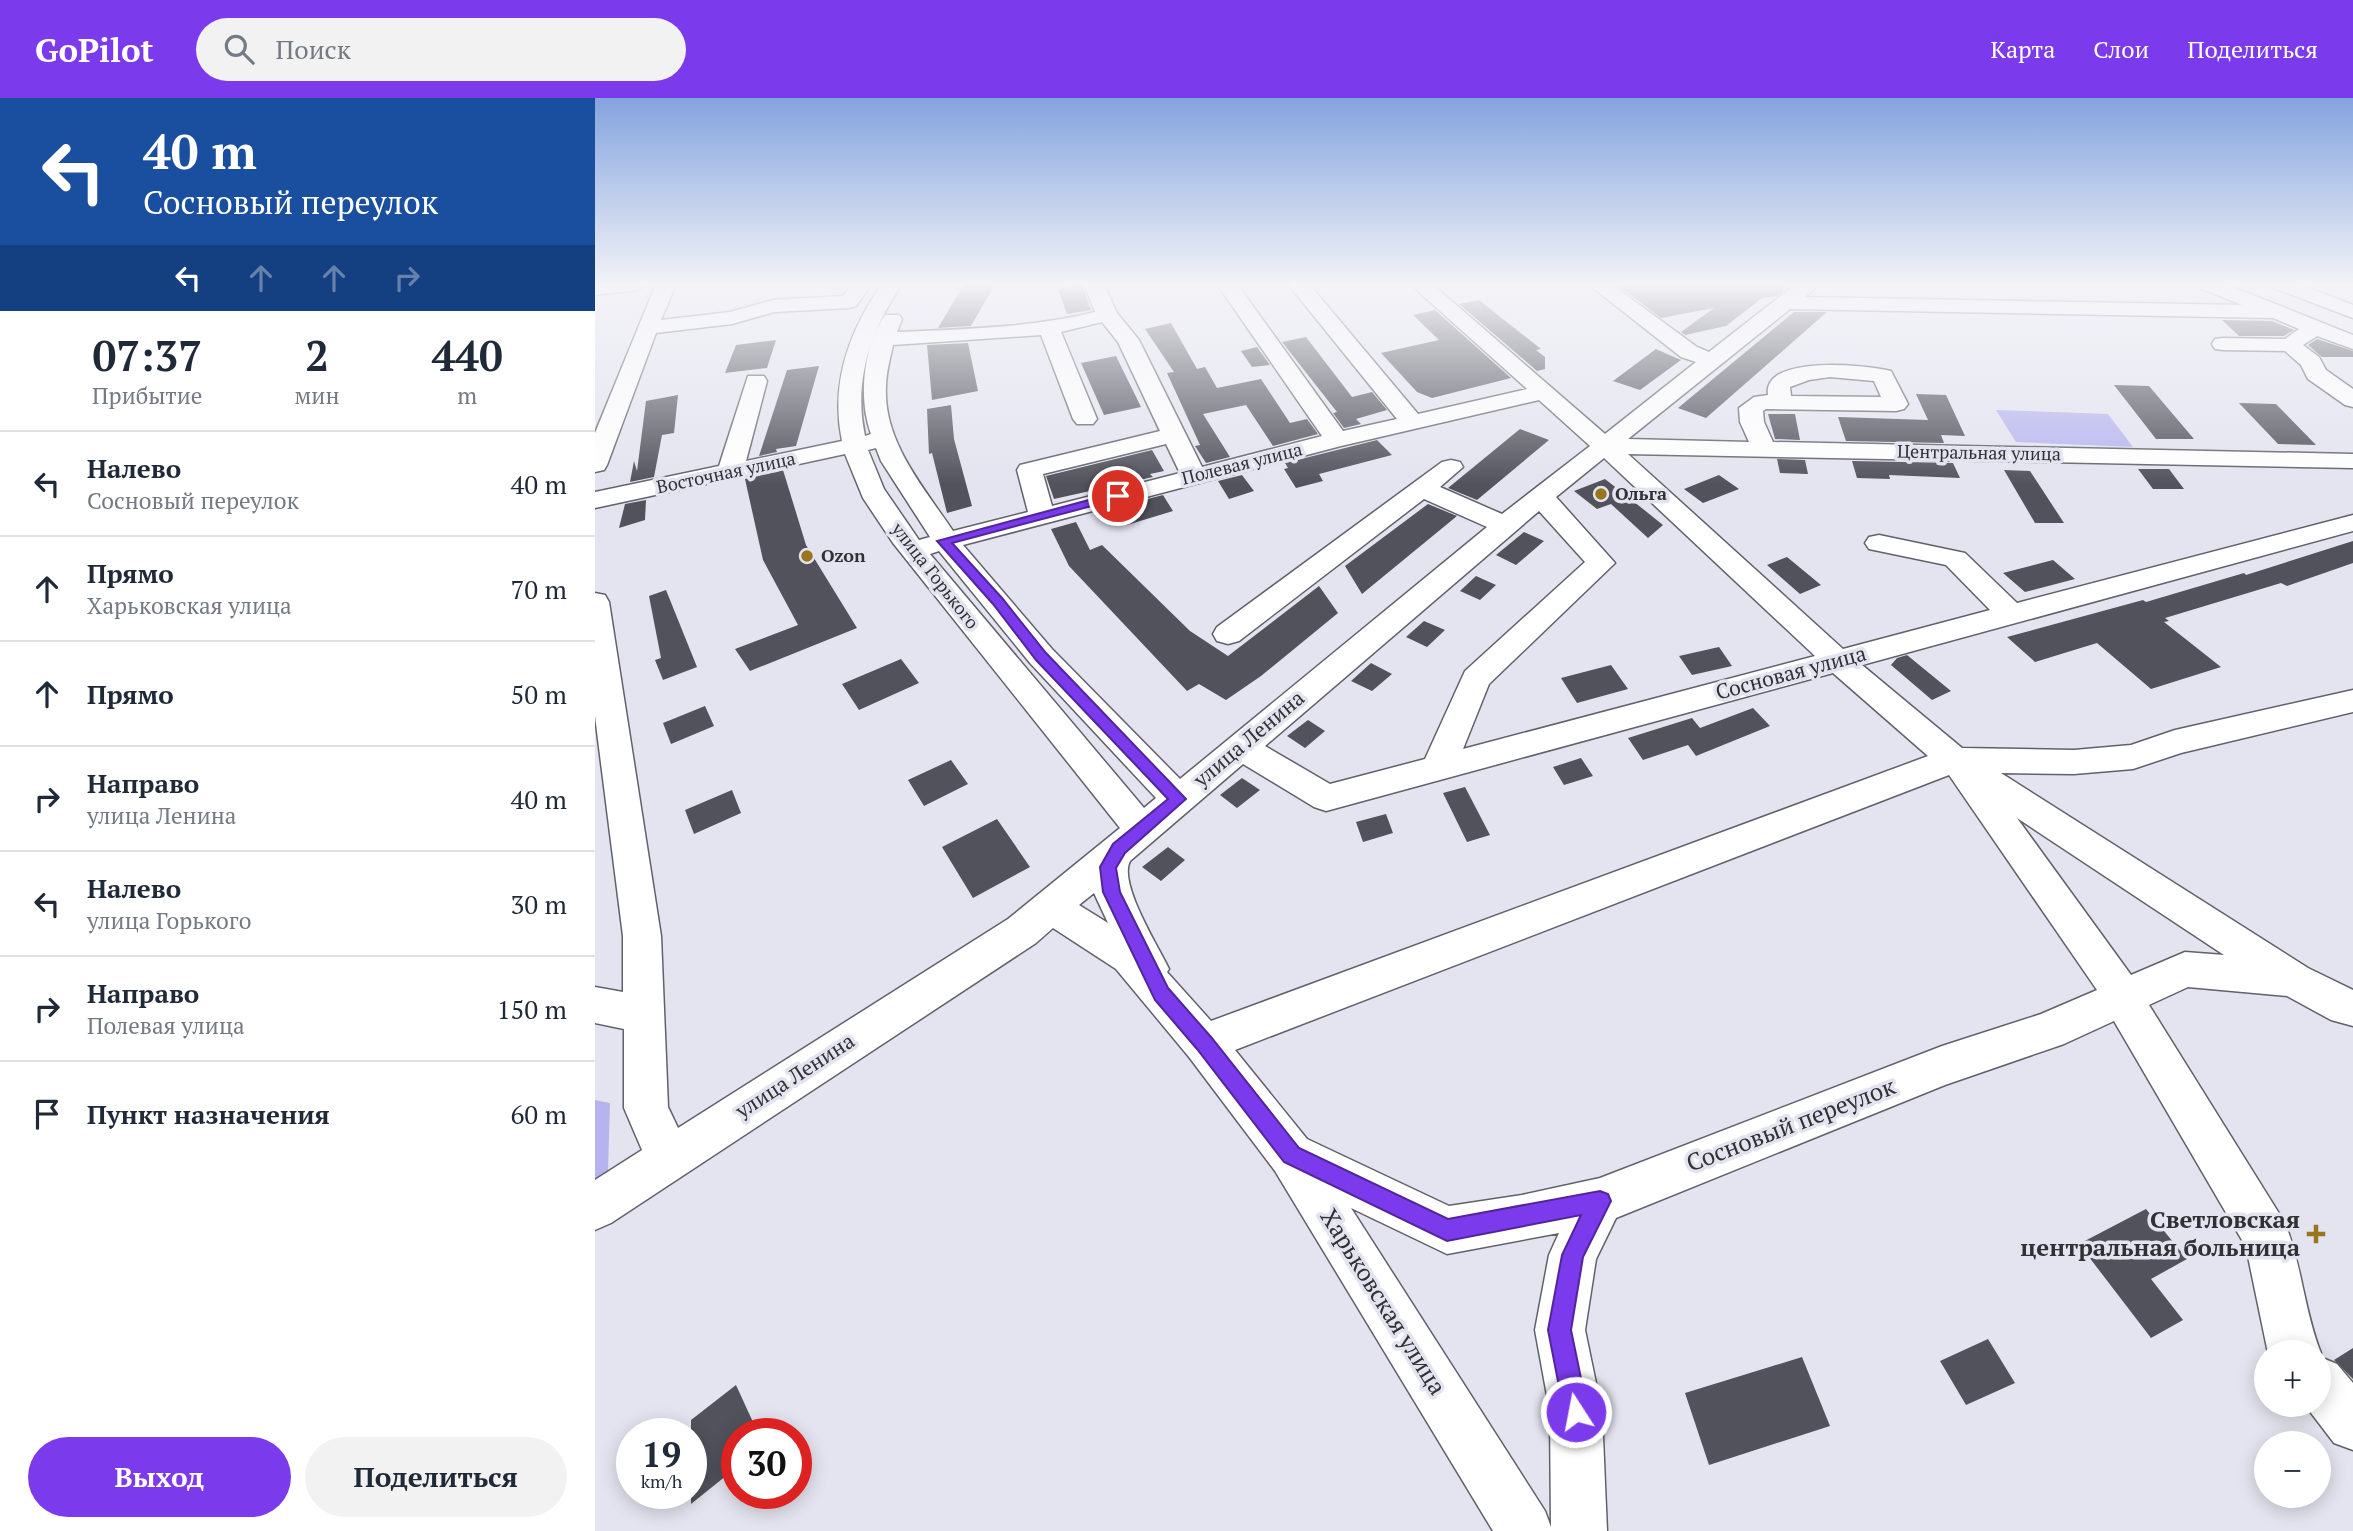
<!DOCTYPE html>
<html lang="ru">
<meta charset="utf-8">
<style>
:root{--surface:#fff;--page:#f2f2f3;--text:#1f2937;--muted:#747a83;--line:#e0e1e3;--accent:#7c3aed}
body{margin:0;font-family:"PT Serif",serif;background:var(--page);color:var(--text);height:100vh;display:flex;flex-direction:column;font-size:26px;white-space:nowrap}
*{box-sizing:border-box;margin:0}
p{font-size:23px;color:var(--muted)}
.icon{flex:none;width:38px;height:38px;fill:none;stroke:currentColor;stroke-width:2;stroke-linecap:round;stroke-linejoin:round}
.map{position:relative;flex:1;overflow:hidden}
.panel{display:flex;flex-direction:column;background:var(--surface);width:595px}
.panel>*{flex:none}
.hud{background:#1a4fa0;color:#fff;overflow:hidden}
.controls{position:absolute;left:1659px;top:1242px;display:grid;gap:14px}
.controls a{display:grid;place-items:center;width:77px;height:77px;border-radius:50%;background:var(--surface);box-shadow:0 4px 18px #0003;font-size:35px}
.speed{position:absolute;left:21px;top:1320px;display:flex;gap:14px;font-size:35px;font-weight:700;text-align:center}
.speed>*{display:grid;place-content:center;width:91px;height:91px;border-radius:50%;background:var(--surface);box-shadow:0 4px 18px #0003;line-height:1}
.speed small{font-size:18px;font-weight:400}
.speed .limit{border:10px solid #d22;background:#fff;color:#111}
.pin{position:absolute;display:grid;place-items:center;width:60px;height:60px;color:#fff;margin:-30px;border:4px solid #fff;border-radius:50%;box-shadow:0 2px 7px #0007}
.me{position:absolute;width:77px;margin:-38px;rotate:349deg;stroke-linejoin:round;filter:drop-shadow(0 0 5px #0008)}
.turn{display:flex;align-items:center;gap:24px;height:147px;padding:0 28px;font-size:32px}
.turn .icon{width:91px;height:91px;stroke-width:2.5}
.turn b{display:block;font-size:49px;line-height:60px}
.lanes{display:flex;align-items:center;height:66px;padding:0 28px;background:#0003;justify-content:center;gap:35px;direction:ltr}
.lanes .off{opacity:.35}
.eta{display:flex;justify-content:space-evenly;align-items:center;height:119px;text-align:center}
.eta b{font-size:42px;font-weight:700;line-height:49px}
.primary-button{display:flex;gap:14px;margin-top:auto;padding:14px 28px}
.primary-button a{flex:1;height:80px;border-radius:42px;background:var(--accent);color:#fff;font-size:28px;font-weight:700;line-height:80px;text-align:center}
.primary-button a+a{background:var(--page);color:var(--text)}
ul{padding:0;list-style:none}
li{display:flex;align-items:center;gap:21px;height:105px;padding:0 28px;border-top:2px solid var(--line)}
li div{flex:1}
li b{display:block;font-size:26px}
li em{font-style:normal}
header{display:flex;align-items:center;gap:42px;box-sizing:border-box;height:98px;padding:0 35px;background:var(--accent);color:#fff}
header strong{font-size:33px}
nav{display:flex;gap:38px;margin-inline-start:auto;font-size:24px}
.search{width:490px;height:63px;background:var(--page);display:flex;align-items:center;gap:18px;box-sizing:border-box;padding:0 24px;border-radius:38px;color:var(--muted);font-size:26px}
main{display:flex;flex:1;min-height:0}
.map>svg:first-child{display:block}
.green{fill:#b6b4ef}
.building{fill:#52525c}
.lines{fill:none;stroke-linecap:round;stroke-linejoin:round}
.minor-casing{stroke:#61616b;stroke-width:3}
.minor{fill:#fff;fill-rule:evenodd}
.route{fill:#7c3aed;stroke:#51269a;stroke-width:2}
.poi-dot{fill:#9b7420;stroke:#e4e4f0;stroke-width:2.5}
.labels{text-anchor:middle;stroke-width:7;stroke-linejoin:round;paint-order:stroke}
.far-street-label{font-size:18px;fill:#303035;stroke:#e4e4f0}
.far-poi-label{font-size:18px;font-weight:bold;fill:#303035;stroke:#e4e4f0;text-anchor:start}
.street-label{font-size:21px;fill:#303035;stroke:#e4e4f0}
.near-street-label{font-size:24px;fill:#303035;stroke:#e4e4f0}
.near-poi-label{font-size:24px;font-weight:bold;fill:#303035;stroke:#e4e4f0;text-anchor:end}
</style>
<header>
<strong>GoPilot</strong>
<div class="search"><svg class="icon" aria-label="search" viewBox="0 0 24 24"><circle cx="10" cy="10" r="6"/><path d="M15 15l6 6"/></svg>Поиск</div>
<nav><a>Карта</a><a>Слои</a><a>Поделиться</a></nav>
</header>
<main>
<section class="panel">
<div class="hud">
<div class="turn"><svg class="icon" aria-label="left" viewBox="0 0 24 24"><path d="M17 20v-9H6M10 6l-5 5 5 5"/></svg><div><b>40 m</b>Сосновый переулок</div></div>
<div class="lanes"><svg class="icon" aria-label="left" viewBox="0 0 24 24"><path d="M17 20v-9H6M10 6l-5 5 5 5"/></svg><svg class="icon off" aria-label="ahead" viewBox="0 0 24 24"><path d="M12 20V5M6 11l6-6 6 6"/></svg><svg class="icon off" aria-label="ahead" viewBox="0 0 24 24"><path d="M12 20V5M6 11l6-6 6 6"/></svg><svg class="icon off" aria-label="right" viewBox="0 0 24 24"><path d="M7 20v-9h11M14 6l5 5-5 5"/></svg></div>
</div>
<div class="eta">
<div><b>07:37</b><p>Прибытие</p></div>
<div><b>2</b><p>мин</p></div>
<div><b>440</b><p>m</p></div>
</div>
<ul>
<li><svg class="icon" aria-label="left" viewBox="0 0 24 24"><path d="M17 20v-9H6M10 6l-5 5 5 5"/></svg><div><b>Налево</b><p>Сосновый переулок</p></div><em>40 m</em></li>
<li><svg class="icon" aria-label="ahead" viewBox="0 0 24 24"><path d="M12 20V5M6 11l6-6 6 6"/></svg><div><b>Прямо</b><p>Харьковская улица</p></div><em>70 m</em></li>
<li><svg class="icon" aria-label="ahead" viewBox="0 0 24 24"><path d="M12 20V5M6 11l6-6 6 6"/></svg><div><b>Прямо</b></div><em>50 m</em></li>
<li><svg class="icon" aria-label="right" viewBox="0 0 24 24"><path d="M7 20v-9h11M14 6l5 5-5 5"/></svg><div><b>Направо</b><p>улица Ленина</p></div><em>40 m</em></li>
<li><svg class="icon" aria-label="left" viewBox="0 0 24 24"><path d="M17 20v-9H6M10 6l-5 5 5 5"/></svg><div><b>Налево</b><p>улица Горького</p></div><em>30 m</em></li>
<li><svg class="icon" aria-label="right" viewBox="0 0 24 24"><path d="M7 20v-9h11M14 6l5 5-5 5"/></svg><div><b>Направо</b><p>Полевая улица</p></div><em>150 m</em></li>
<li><svg class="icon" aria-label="arrive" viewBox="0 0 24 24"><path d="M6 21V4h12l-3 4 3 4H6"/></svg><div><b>Пункт назначения</b></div><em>60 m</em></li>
</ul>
<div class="primary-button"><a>Выход</a><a>Поделиться</a></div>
</section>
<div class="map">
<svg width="1758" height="1433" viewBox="0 0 1758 1433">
<rect width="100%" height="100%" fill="#e4e4f0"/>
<path class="green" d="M1401 312 1513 316 1538 349 1421 344Z
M0 1002 15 1005 13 1074 0 1083Z"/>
<path class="building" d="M369 186H400L376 228 343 230Z
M1021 186H1188V193L1182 198 1167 200 1131 228 1090 237 1086 234 1119 210 1066 220Z
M487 187 496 212 472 216 463 191Z
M884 202 946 251 941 252 950 259V271L942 273 864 206Z
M840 212 916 280 837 300 822 294 786 255 844 242 818 217Z
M1199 214H1232L1111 320 1083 310Z
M1627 222 1677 223 1699 232 1689 238H1644Z
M576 225 602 271 610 269 622 290 666 281 695 325 712 321 723 336 678 348 651 307 608 316 635 359 611 365 600 348 605 347 572 275 579 274 550 231Z
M711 239 757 299 777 294 792 312 761 321 766 326 749 330 738 315 742 314 687 244Z
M1722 241 1758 253V259H1727L1713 247Z
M181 242 172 270 130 275 141 247Z
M373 245 383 293 337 302 332 247Z
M662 249 675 267 657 269 646 253Z
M1061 251 1086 262 1045 292 1018 283Z
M521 258 546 309 509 317 486 265Z
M224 268 201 348 181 351 182 354 164 358 192 272Z
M1519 287 1554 288 1599 341H1561Z
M1321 296 1351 297 1370 338 1346 337 1349 345 1251 343 1243 319 1333 322Z
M83 297 79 335 67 337 59 379 35 384 39 363 42 373 51 303Z
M1644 305 1681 306 1721 347 1683 346Z
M356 307 359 341 377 408 352 415 337 355 334 356 332 311Z
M1173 316H1200L1205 342 1180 341Z
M925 331 954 342 882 402 853 390Z
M782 342 797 357 724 376 728 383 701 390 689 371 693 370 690 365Z
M557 352 569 373 555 376 558 379 459 401 451 378Z
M1182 361 1210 362 1213 376 1185 375Z
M1257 363 1358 365 1365 380 1294 377 1295 381 1262 380Z
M1543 371H1574L1589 391H1558Z
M188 372 211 447 262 530 155 573 140 551 203 527 168 462 150 381Z
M1409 372 1435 373 1469 425H1440Z
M647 377 659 393 634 401 623 383Z
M1124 377 1144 391 1108 405 1089 391Z
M1010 381 1033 399 1068 427 1053 440 1016 406 1002 411 979 393Z
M568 397 578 413 532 427 522 409Z
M51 402 50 422 24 430 30 406Z
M833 406 862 418 767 496 750 468Z
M481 424 495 452 507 447 595 533 633 558 724 488 743 515 666 578 631 602 604 586 592 593 474 468 456 431Z
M929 434 949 443 921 467 901 457Z
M1758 443V465L1692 488 1686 485 1570 520 1574 523 1569 524 1626 569 1556 591 1502 545 1440 564 1412 539 1548 502 1551 504 1649 475 1651 477Z
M1192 459 1226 487 1205 496 1172 467Z
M1458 462 1480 481 1430 494 1408 475Z
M881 478 901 487 885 502 865 493Z
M71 492 102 569 68 582 60 562 66 560 54 498Z
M829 523 850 532 832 549 811 539Z
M1124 549 1137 568 1097 577 1084 558Z
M1312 557 1356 593 1337 602 1296 567 1302 560Z
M306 561 324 585 264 612 247 586Z
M776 565 797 576 777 593 756 583Z
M1016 567 1033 591 982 605 966 580Z
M110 608 119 628 76 646 68 625Z
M1158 610 1175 628 1101 658 1093 647 1048 662 1033 640 1097 620 1105 630Z
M713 622 730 633 710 650 692 638Z
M986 660 998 678 969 687 958 669Z
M356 662 373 686 329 708 313 682Z
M647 680 665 692 642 710 625 697Z
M870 689 895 737 872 744 848 695Z
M137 692 146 715 99 736 90 712Z
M791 716 798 735 768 744 761 724Z
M402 721 435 769 378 800 347 749Z
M573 749 590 762 566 783 547 769Z
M1551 1111 1592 1161 1556 1181 1588 1222 1556 1240 1484 1146Z
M1393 1241 1420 1285 1371 1307 1345 1263Z
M1758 1250V1281L1739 1262Z
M1207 1259 1235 1328 1114 1367 1090 1295Z
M141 1287 163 1335H142V1369L96 1406V1322Z"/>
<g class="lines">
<defs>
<path id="minor" d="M0 186H52L42 192 0 197Z
M61 186H81L66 222 135 214 178 202 248 198 257 186H277L261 208 254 210 179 214 137 226 61 235 12 367 9 372 0 374V335Z
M287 186H307C276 232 258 282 270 338L276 336C263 300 268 249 290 217H304L307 221 302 234C368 231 435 230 500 214L489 186H509L522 215 544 242 607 369 727 338 622 186H642L748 333 802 321 693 186H714L823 316 932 291 815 186H837L1010 336 1101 264 1086 259 993 186H1016L1102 249 1114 254 1201 186H1224L1210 199 1647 207 1605 190 1602 186H1630L1758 237V251L1722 238 1708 247 1724 259 1731 272 1758 291V309L1750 307 1713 281 1706 267 1690 253 1628 252 1620 251 1617 246 1620 241 1628 240 1690 241 1704 231 1678 220 1195 211 1033 341 1154 344 1145 324 1144 310 1159 299 1173 297C1167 256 1272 267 1296 273L1313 306 1309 311 1301 313 1171 311 1168 313 1169 324 1178 344 1758 356V370L1033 356 1248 551 1395 512 1351 467 1274 451 1270 445 1274 439 1284 437 1370 455 1422 505 1758 417V433L1267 567 1367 650 1479 652 1536 647 1580 632 1758 592V614L1586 655 1538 671 1479 676 1406 675 1713 870 1758 892V928L1736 922 1692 898 1593 889 1554 907 1690 1125C1707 1167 1709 1213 1726 1255L1725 1259 1742 1266 1758 1285V1352L1739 1345 1710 1307H1724V1255H1673L1651 1149 1519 923 1469 946 1350 987 1021 1120 1001 1161 990 1232 1007 1314 1012 1433H898L680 1073 594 959 521 871 458 830 441 845 16 1125 0 1132V1082L47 1052 29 1010V931L0 925V889L28 894V838L0 618V495L10 497 14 504 66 838 73 1009 83 1030 413 821 525 730 298 445 268 400 250 356 0 410V394L124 368 153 278H169L172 283 151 363 247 343C235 285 254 233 287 186ZM507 224 523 244 565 333 425 367 422 372 433 414 358 433C330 391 288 344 291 289 291 275 295 261 298 247L446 237 478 321 482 326H498L502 321 466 234ZM1235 279 1279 283 1286 299 1196 298 1195 289 1214 282ZM944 302 995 348 907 416 845 389 868 369 865 364 856 362 847 364 622 529 618 536 622 543 633 546 644 543 829 401 892 429 585 681 457 551 368 447 746 348ZM571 346 585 375 457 408 448 376ZM281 350 286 363 335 439 324 442 289 391 273 352ZM1009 360 1220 558 868 651 894 586 1020 465 961 399ZM944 413 990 464 870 573 830 661 735 686 670 648ZM344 453 435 565 561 700 549 710 335 456ZM1238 575 1333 658 616 923 572 874 574 871C563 848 523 785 535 763L648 666 719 709 731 713ZM1354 677 1502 892 1446 916 1347 948 1005 1080 927 1097 854 1108 712 1041 640 952ZM1422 720 1629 857 1590 854 1536 877ZM499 795 513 825 484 807ZM756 1110 852 1156 964 1135 954 1157 940 1232 955 1314 956 1429 950 1413Z
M1676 186H1704L1758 207V220L1679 190Z"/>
</defs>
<use href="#minor" class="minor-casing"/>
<use href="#minor" class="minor"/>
</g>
<linearGradient id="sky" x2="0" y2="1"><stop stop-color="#84a4de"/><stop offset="0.48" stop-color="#f3f3f8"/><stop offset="1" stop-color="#f3f3f8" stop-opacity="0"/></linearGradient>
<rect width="1758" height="387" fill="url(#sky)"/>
<path class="route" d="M523 394 529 398 527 400 357 445 407 500 451 555 591 701 530 755 521 770 525 794 573 890 616 939 704 1050 853 1121 1005 1093 1013 1096 1016 1103 988 1159 976 1232 993 1314 989 1322 981 1326 973 1322 969 1314 953 1232 967 1157 986 1117 852 1143 689 1064 602 951 560 902 508 794 505 769 518 746 573 701 441 562 398 506 342 443Z"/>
<g class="poi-dot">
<circle cx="1006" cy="396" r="7"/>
<circle cx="212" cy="458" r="7"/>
<path d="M1717.5 1125.5h7v7h7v7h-7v7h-7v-7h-7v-7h7z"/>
</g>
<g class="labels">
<g class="far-street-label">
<text transform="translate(1384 355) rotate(1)" y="6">Центральная улица</text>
<text transform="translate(647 366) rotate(-14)" y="6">Полевая улица</text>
<text transform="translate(131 375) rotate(-12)" y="6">Восточная улица</text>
<text transform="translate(340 478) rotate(52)" y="6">улица Горького</text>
</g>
<g class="far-poi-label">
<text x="1020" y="402">Ольга</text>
<text x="226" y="464">Ozon</text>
</g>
<g class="street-label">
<text transform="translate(1196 575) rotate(-15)" y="7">Сосновая улица</text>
<text transform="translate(654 641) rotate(-40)" y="7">улица Ленина</text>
<text transform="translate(200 978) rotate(-33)" y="7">улица Ленина</text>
</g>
<g class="near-street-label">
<text transform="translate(1196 1027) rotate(-21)" y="8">Сосновый переулок</text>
<text transform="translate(788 1204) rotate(58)" y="8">Харьковская улица</text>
</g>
<g class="near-poi-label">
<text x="1705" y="1130">Светловская<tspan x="1705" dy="28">центральная больница</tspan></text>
</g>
</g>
</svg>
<div class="controls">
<a>+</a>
<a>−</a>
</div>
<div class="speed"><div>19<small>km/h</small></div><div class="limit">30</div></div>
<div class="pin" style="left:523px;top:398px;background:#d93025"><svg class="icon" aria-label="arrive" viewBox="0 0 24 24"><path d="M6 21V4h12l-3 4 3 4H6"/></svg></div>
<svg class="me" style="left:981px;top:1314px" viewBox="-20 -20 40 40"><circle r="17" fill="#7c3aed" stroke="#fff" stroke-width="3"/><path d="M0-11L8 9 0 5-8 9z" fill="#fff"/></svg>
</div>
</main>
